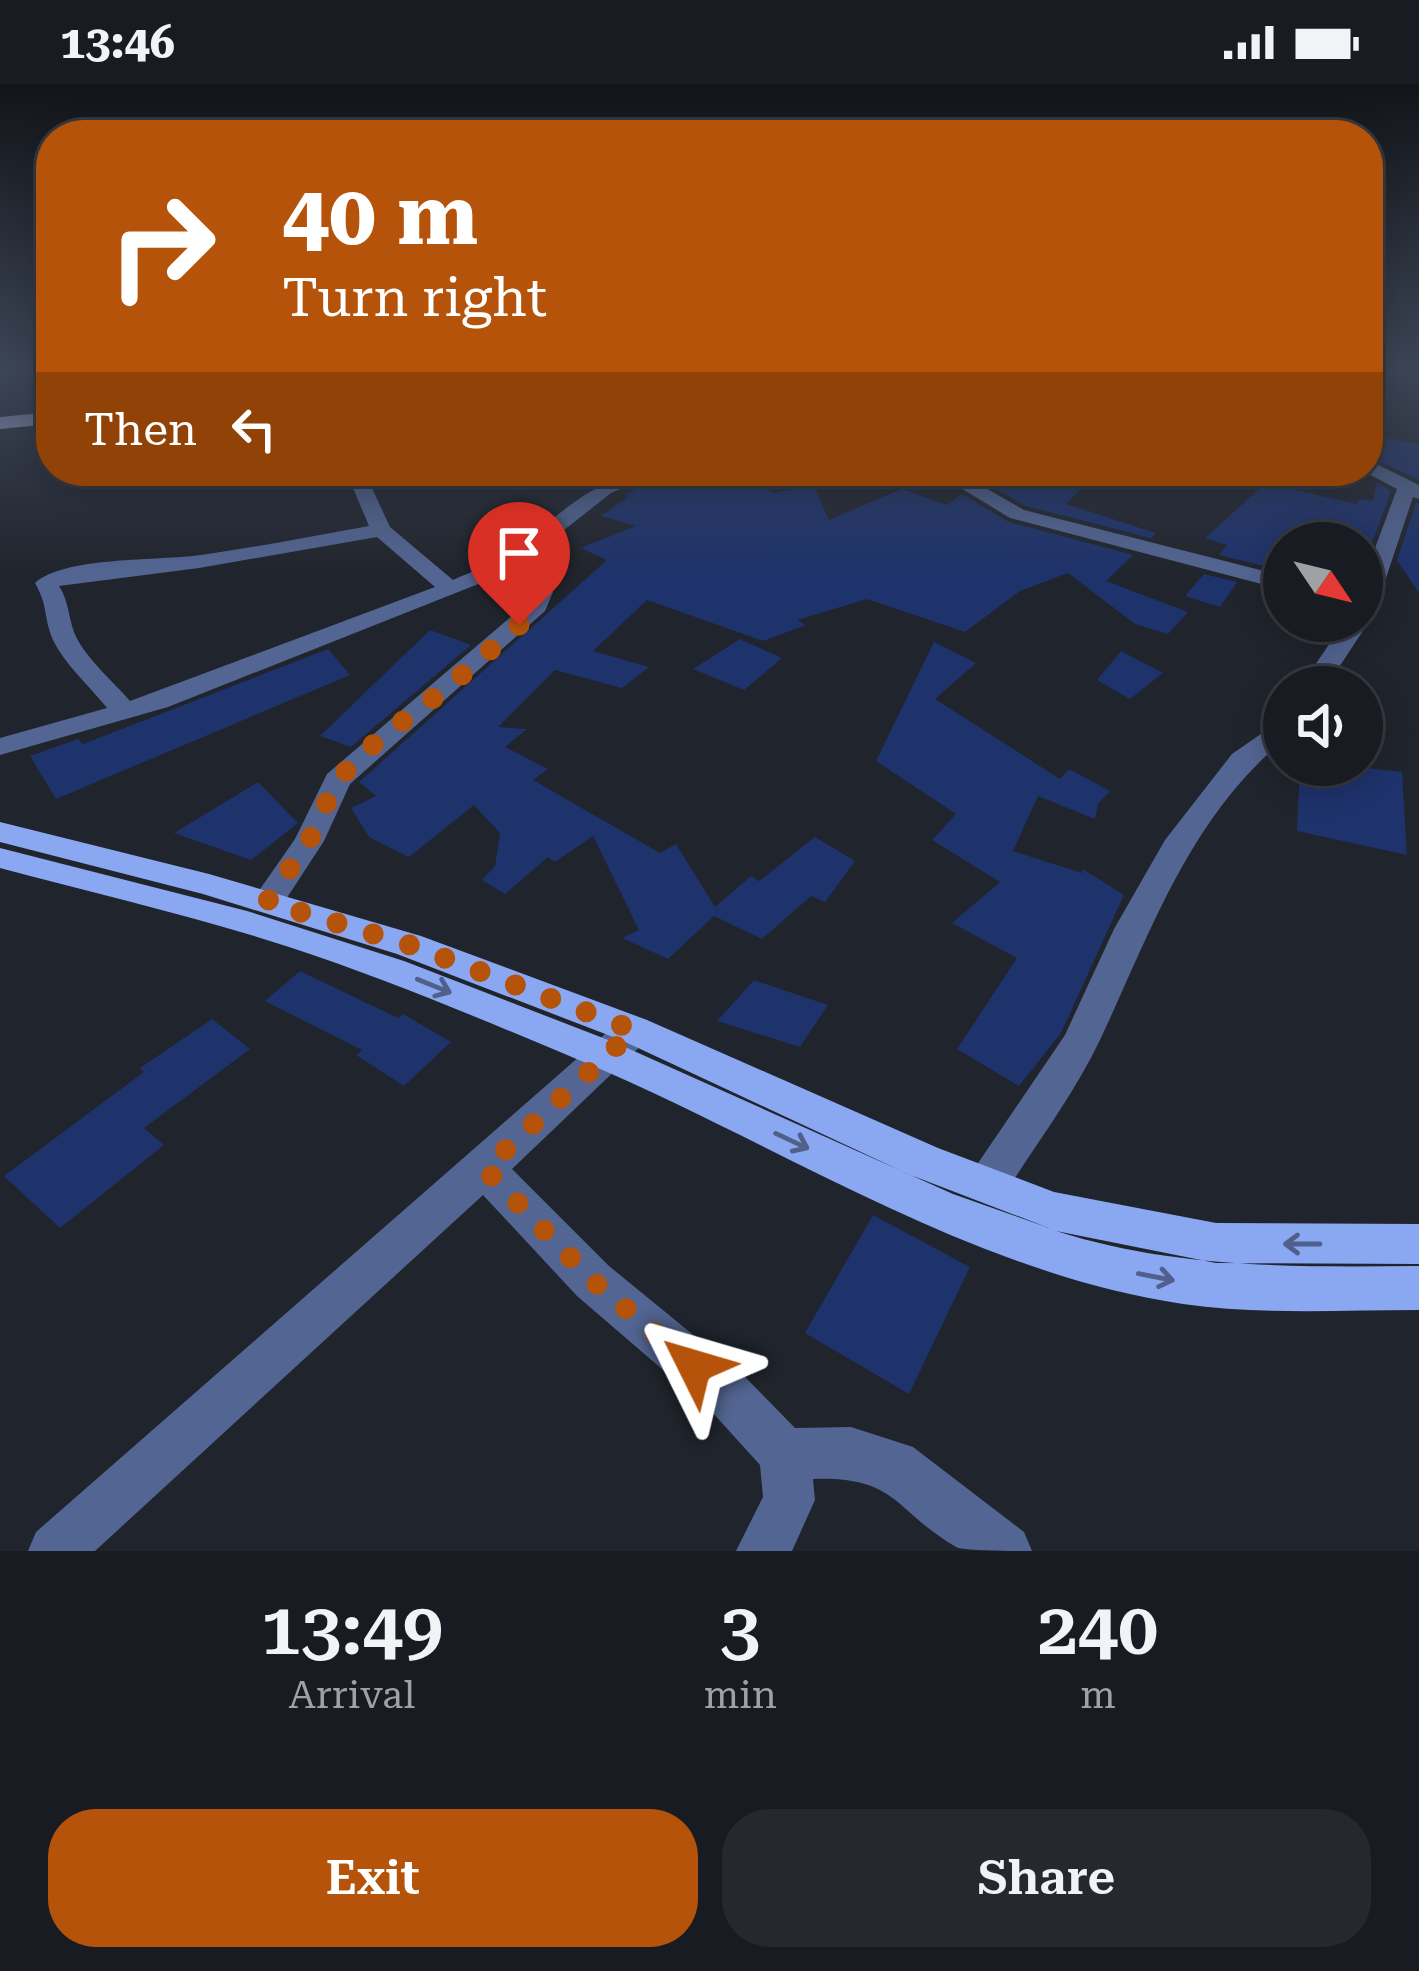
<!DOCTYPE html>
<style>
:root{--surface:#181b21;--page:#25282e;--text:#f1f3f6;--muted:#9fa1a5;--line:#36393f;--accent:#b45309}
body{margin:0;font-family:"Roboto Serif",serif;background:var(--page);color:var(--text);height:100vh;display:flex;flex-direction:column;font-size:45px;white-space:nowrap}
*{box-sizing:border-box;margin:0}
p{font-size:39px;color:var(--muted)}
.icon{flex:none;width:66px;height:66px;fill:none;stroke:currentColor;stroke-width:2;stroke-linecap:round;stroke-linejoin:round}
.map{position:relative;height:1467px;overflow:hidden}
.side{display:flex;flex-direction:column;background:var(--surface);flex:1}
.side>*{flex:none}
.banner{position:absolute;left:36px;top:36px;width:1347px;height:366px;border-radius:48px;box-shadow:0 6px 30px #0003,0 0 0 3px var(--line);background:#b45309;color:#fff;overflow:hidden}
.needle{width:78px;rotate:125deg}
.buttons{position:absolute;left:1263px;top:438px;display:grid;gap:24px}
.buttons a{display:grid;place-items:center;width:120px;height:120px;border-radius:50%;background:var(--surface);box-shadow:0 6px 30px #0003,0 0 0 3px var(--line);font-size:60px}
.pin{position:absolute;display:grid;place-items:center;width:102px;height:102px;color:#fff;margin:-123px -51px;border-radius:50% 50% 50% 0;rotate:-45deg;box-shadow:0 0 12px #0007}
.pin .icon{rotate:45deg}
.me{position:absolute;width:132px;margin:-66px;rotate:310deg;stroke-linejoin:round;filter:drop-shadow(0 0 9px #0008)}
.turn{display:flex;align-items:center;gap:42px;height:252px;padding:0 48px;font-size:54px}
.turn .icon{width:156px;height:156px;stroke-width:2.5}
.turn b{display:block;font-size:84px;line-height:102px}
.then{display:flex;align-items:center;height:114px;padding:0 48px;background:#0003;gap:24px;font-size:45px}
.eta{display:flex;justify-content:space-evenly;align-items:center;height:204px;text-align:center}
.eta b{font-size:72px;font-weight:600;line-height:84px}
.action{display:flex;gap:24px;margin-top:auto;padding:24px 48px}
.action a{flex:1;height:138px;border-radius:48px;background:var(--accent);color:#fff;font-size:48px;font-weight:600;line-height:138px;text-align:center}
.action a+a{background:var(--page);color:var(--text)}
.status{display:flex;justify-content:space-between;align-items:center;height:84px;padding:0 60px;background:var(--surface);direction:ltr}
.status svg{height:33px;fill:currentColor}
.map>svg:first-child{display:block}
.building{fill:#1e326c}
.lines{fill:none;stroke-linecap:round;stroke-linejoin:round}
.minor{fill:#536592;fill-rule:evenodd}
.major{fill:#8aa7f1;fill-rule:evenodd}
.highway{fill:#b1c4f0;fill-rule:evenodd}
.oneway{stroke:#50608a}
.route{stroke:#b45309;stroke-width:21;stroke-dasharray:0 37.8}
</style>
<div class="status"><b>13:46</b><svg viewBox="0 0 49 12"><path d="M0 12V9h3v3zM5 12V6h3v6zM10 12V3h3v9zM15 12V0h3v12zM26 1h20v11H26zM47 4h2v5h-2z"/></svg></div>
<div class="map">
<svg width="1419" height="1467" viewBox="0 0 1419 1467">
<rect width="100%" height="100%" fill="#20242c"/>
<path class="building" d="M1387 354 1419 360V396L1381 378Z
M683 387H717L751 404 759 401 774 409 813 401 829 436 902 405 947 421 962 410 1009 438 1133 471 1106 497 1188 528 1168 550 1135 540 1068 489 1020 507 965 548 867 515 797 536 806 541 763 557 647 516 593 567 649 583 622 604 555 586 498 643 527 645 505 663 548 685 533 696 660 769 676 760 715 823 751 792 759 797 815 753 855 777 825 818 811 812 762 855 714 832 668 875 622 854 639 846 593 752 555 778 548 773 505 810 482 796 495 782 500 749 474 721 409 773 369 753 351 724 376 712 359 698 607 476 581 464 636 442 601 432 628 413 625 411 661 391Z
M1042 387 1088 398 1066 420 1156 449 1151 454 1026 422 980 396 989 389 1033 402Z
M1266 399 1357 420 1359 415 1373 417 1377 399 1391 407 1372 459H1284V487L1219 471 1227 461 1205 454Z
M1416 419H1419V509L1397 476Z
M1204 490 1237 498 1220 523 1185 512Z
M430 546 471 561 351 663 320 652Z
M740 555 782 574 744 606 693 585Z
M934 558 976 579 935 615 1060 695 1069 685 1110 707 1098 720 1095 735 1038 712 1013 767 1082 789 1083 785 1124 811 1061 949 1019 1002 957 965 1017 874 952 839 1000 798 932 756 956 730 876 677Z
M328 565 350 591 56 715 30 672 78 655 83 660Z
M1121 567 1163 589 1130 615 1097 596Z
M1300 681 1339 689 1340 681 1402 688 1407 771 1297 747Z
M258 698 298 739 251 776 174 749Z
M300 887 398 934 403 930 451 958 404 1002 356 971 362 966 265 917Z
M754 896 828 921 800 963 717 937Z
M212 935 250 965 144 1044 164 1061 60 1144 4 1092 144 988 140 984Z
M873 1131 970 1183 909 1310 805 1249Z"/>
<g class="lines">
<path class="minor" d="M1368 376 1419 401V415L1413 413 1374 530 1326 603H1300L1345 537H1362V499L1397 405 1363 387H1368Z
M242 387H261L264 392 255 398Z
M346 387H364L390 443 453 496C470 488 490 482 505 472 555 437 595 387 660 387L611 409 521 480 553 508 545 527 350 700 324 757 279 826H255L251 818 295 755 327 690 527 519 530 510 506 489 168 623 0 671V654L107 624C90 602 56 573 49 545 44 525 46 519 35 499 65 472 159 477 201 471 257 463 313 452 369 442ZM377 453 435 503 130 617C113 597 83 572 74 548 68 531 69 518 59 502L199 484Z
M933 387H956L1024 426 1284 492V506L1010 434Z
M1284 634V656C1189 734 1150 850 1099 958 1073 1012 1034 1063 1002 1114L987 1120 972 1114 966 1101 972 1088 1065 951 1114 845 1165 756 1232 670Z
M634 932 647 936 652 946 647 956 512 1085 609 1182 746 1294 795 1344 851 1343 913 1363 1024 1448 1032 1467C1012 1467 975 1467 958 1464 894 1428 899 1392 813 1395L815 1416 792 1467H736L763 1413 760 1381 712 1328 577 1212 483 1111 95 1467H28L36 1448 621 936Z"/>
<path class="major" d="M0 738 209 790 421 852 647 936 938 1064 1054 1108 1216 1139 1419 1140V1180L1216 1179 1056 1147C1176 1185 1295 1183 1419 1182V1226C1340 1226 1261 1231 1183 1220 969 1188 781 1061 586 979 488 938 390 896 289 863 194 832 97 810 0 784V764L247 827 404 877 616 959 953 1110 1049 1144 908 1090 621 956 397 870 203 810 0 758Z"/>
<path class="highway" d="M51 328V340L0 345V333Z"/>
</g>
<defs><path id="oneway-shaft" d="M-6 0H5M1.5-3L5.5 0L1.5 3" fill="none" stroke-width="1.6" stroke-linecap="round" stroke-linejoin="round" transform="scale(3)"/></defs>
<g class="oneway">
<use href="#oneway-shaft" transform="translate(434 902) rotate(22)"/>
<use href="#oneway-shaft" transform="translate(792 1057) rotate(25)"/>
<use href="#oneway-shaft" transform="translate(1302 1160) rotate(-180)"/>
<use href="#oneway-shaft" transform="translate(1156 1193) rotate(11)"/>
</g>
<linearGradient id="sky" x2="0" y2="1"><stop stop-color="#121418"/><stop offset="0.58" stop-color="#3c4556"/><stop offset="1" stop-color="#3c4556" stop-opacity="0"/></linearGradient>
<rect width="1419" height="491" fill="url(#sky)"/>
<g class="lines">
<path class="route" d="M519 541 448 603 378 656 337 696 309 757 267 818 410 861 634 946 485 1085 593 1197 694 1282"/>
</g>
</svg>
<div class="buttons">
<a><svg class="needle" viewBox="-14 -14 28 28"><path d="M0-13l5 13h-10z" fill="#e53935"/><path d="M0 13l5-13h-10z" fill="#9fa1a5"/></svg></a>
<a><svg class="icon" aria-label="sound" viewBox="0 0 24 24"><path d="M4 9h4l5-4v14l-5-4H4zM17 9q2 3 0 6"/></svg></a>
</div>
<div class="pin" style="left:519px;top:541px;background:#d93025"><svg class="icon" aria-label="arrive" viewBox="0 0 24 24"><path d="M6 21V4h12l-3 4 3 4H6"/></svg></div>
<svg class="me" style="left:694px;top:1282px" viewBox="-20 -20 40 40"><path d="M0-17L14 15 0 8-14 15z" fill="#b45309" stroke="#fff" stroke-width="4"/></svg>
<div class="banner">
<div class="turn"><svg class="icon" aria-label="right" viewBox="0 0 24 24"><path d="M7 20v-9h11M14 6l5 5-5 5"/></svg><div><b>40 m</b>Turn right</div></div>
<div class="then">Then<svg class="icon" aria-label="left" viewBox="0 0 24 24"><path d="M17 20v-9H6M10 6l-5 5 5 5"/></svg></div>
</div>
</div>
<section class="side">
<div class="eta">
<div><b>13:49</b><p>Arrival</p></div>
<div><b>3</b><p>min</p></div>
<div><b>240</b><p>m</p></div>
</div>
<div class="action"><a>Exit</a><a>Share</a></div>
</section>
